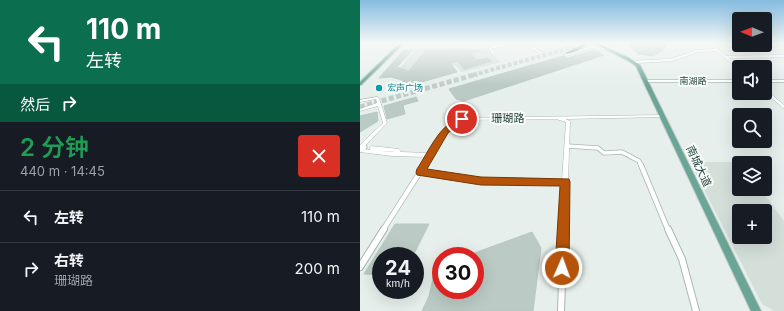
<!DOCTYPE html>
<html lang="zh">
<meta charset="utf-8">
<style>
:root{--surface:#171b24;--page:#242831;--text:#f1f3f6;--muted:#9ea1a6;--line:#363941}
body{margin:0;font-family:Inter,"Noto Sans SC",sans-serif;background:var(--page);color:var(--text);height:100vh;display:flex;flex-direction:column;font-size:15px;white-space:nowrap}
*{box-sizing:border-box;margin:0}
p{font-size:13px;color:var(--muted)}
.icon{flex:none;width:22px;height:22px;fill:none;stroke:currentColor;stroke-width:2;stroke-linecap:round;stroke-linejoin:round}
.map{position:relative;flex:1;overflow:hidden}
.details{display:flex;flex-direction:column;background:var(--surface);width:360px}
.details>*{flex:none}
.hud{background:#0b6e4f;color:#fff;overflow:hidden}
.needle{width:26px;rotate:271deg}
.buttons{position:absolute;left:372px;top:12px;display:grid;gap:8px}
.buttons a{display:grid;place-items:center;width:40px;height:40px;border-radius:4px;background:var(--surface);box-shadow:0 4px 16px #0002;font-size:20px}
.speed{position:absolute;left:12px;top:247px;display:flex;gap:8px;font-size:20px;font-weight:700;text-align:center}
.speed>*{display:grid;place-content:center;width:52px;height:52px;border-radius:50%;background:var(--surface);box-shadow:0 4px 16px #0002;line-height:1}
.speed small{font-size:10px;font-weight:400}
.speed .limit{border:6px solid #d22;background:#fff;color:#111}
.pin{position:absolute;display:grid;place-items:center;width:34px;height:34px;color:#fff;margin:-17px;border:2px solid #fff;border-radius:50%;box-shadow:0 1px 4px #0007}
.me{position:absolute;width:44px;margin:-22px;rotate:2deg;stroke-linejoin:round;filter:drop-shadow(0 0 3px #0008)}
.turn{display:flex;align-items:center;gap:14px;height:84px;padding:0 20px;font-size:18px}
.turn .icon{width:52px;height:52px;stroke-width:2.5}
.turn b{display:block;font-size:28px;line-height:34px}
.then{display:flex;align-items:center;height:38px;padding:0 20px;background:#0003;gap:8px;font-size:15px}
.round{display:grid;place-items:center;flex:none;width:42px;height:42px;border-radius:4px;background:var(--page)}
.overview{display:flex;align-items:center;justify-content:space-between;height:68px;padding:0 20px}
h1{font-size:24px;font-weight:600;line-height:30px;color:#1e9e55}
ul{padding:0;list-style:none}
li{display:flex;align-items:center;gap:12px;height:52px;padding:0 20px;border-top:1px solid var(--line)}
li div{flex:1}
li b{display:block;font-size:15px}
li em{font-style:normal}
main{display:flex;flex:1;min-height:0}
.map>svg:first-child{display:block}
.built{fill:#d4dfda;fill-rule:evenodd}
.building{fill:#bbcac4;stroke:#b8c9c2}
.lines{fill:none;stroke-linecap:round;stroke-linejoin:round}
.trunk-tunnel-far1{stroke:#bfccc8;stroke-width:4;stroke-dasharray:4 2;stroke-linecap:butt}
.trunk-tunnel{stroke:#bfccc8;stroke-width:5;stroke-dasharray:5 2.5;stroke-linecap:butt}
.minor-far3-casing{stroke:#a8b8b2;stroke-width:3.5}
.minor-far2-casing{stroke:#a8b8b2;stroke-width:5}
.minor-far1-casing{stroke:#a8b8b2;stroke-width:6}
.minor-casing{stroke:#a8b8b2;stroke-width:8}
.tertiary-casing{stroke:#a8b8b2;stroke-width:1}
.secondary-casing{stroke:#a4bbb3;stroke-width:1.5}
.primary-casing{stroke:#c2cac8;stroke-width:2}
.trunk-casing{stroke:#c2cac8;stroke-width:1}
.minor-far3{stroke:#fff;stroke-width:2.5}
.minor-far2{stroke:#fff;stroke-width:3.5}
.minor-far1{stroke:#fff;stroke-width:4.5}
.minor{stroke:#fff;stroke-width:6}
.tertiary{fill:#fff;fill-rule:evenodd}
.secondary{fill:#fff;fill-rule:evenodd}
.primary{fill:#6aa596;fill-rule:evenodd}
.trunk{fill:#4c8a7c;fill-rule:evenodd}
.route{fill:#b45309;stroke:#753606}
.culture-dot{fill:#0f9aa8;stroke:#f7fbf9;stroke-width:1.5}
.labels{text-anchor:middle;stroke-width:4;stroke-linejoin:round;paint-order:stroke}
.far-street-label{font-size:9px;fill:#24423a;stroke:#f7fbf9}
.far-culture-label{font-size:9px;fill:#0d838f;stroke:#f7fbf9;text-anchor:start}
.street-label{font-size:11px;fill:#24423a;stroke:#f7fbf9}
</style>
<main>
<section class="details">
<div class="hud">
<div class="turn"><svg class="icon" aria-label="left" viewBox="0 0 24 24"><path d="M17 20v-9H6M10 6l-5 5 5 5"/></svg><div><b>110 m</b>左转</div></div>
<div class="then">然后<svg class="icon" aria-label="right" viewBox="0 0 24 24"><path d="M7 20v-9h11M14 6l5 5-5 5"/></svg></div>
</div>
<div class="overview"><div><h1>2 分钟</h1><p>440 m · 14:45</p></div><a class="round" style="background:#d93025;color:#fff"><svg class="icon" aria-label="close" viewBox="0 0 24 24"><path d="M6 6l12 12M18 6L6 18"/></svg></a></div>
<ul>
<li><svg class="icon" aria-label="left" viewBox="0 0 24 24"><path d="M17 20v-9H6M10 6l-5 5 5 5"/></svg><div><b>左转</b></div><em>110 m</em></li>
<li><svg class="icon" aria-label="right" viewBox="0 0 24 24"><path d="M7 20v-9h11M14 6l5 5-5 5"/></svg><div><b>右转</b><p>珊瑚路</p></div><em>200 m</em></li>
</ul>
</section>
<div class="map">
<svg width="424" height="311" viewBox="0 0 424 311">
<rect width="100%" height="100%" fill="#e6efeb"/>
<path class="built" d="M96 48 127 50 141 62 102 72 95 65 63 73 40 68 56 49Z
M330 162H382L379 163V189H401L424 221V311H414L402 304ZM379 211H405V237H379Z"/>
<path class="building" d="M279 43H308L303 50 293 56 278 54 270 46Z
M44 50H53L37 67 49 71 65 51 101 50 120 51 111 54 117 60 128 58 132 61 104 69 97 61 90 63 97 72 44 87 42 80 31 77 19 78Z
M234 50 244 55 104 101 96 99 89 89 203 56 208 58Z
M56 97 58 101 43 105 45 114 27 119 24 106Z
M17 112 18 121 0 132V116Z
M35 224H69L53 256H21V275L4 274Z
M172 232 181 248 173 311H62L69 296 76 266 81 265V290H115V256H106Z"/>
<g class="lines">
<path class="trunk-tunnel-far1" d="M113 75 228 43"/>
<path class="trunk-tunnel" d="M0 107 117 74"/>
<defs>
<path id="minor-far3" d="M164 43 181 53
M133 53 130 48 153 43
M366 57 424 56
M273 62 312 60 337 51 357 50"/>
<path id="minor-far2" d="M207 146 238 148 244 153 262 152 279 161 281 166
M0 150 5 147"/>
<path id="minor-far1" d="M281 165 308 230
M23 230 60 172
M203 230 205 182"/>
<path id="minor" d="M308 229 322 259 336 311
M0 267 24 229
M201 311 204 229"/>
<path id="tertiary" d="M356 43H358L357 49 380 67H379V69L355 50Z
M231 46 248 49 247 50 231 48 206 56 204 55Z
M405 89 424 105V108H423L405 92Z
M17 97 19 98 27 123 2 149 32 152H36L11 150 9 148 11 146 39 149 41 151 40 152 68 153C77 139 87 124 102 118L303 115 305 116 303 117 205 119 210 121 208 182 207 184H205L121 183 58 173 57 172 66 157 32 156 0 152V145L23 123 18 106 0 111V109L17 103 16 99 0 102V100ZM196 119 206 122 202 180 121 179 64 170C75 151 83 133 103 120Z"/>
<path id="secondary" d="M285 80H379V82H285Z
M405 80H424V82H405Z"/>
<path id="primary" d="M40 43H44L1 85H0V82Z
M233 43H236L269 58 280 65 401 311H391L276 66 267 60Z"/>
<path id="trunk" d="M223 43H227C223 49 211 55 205 53L222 45Z"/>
</defs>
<use href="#minor-far3" class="minor-far3-casing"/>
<use href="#minor-far2" class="minor-far2-casing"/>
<use href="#minor-far1" class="minor-far1-casing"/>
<use href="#minor" class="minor-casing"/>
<use href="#tertiary" class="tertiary-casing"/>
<use href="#secondary" class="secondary-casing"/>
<use href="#primary" class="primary-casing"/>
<use href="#trunk" class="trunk-casing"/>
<use href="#minor-far3" class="minor-far3"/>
<use href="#minor-far2" class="minor-far2"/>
<use href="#minor-far1" class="minor-far1"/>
<use href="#minor" class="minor"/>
<use href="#tertiary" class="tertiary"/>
<use href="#secondary" class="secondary"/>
<use href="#primary" class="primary"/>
<use href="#trunk" class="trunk"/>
</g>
<linearGradient id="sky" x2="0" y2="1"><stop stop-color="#84bce0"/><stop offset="0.5" stop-color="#f4f8f6"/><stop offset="1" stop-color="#f4f8f6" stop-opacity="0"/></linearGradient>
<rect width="424" height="86" fill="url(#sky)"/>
<path class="route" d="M102 117 106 119 88 133 67 169 121 177 209 179 210 182 209 268 207 273 202 275 197 273 195 268 200 186 121 185 57 175 56 172 57 169C69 151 80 123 102 117Z"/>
<circle class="culture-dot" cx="19" cy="88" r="4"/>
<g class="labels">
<g class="far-street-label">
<text x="333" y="84">南湖路</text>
</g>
<g class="far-culture-label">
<text x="27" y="91">宏声广场</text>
</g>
<g class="street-label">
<text x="148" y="122">珊瑚路</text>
<text transform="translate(339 166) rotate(65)" y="4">南城大道</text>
</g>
</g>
</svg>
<div class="buttons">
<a><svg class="needle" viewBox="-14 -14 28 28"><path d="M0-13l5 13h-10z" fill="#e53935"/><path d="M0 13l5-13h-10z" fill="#9ea1a6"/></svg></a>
<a><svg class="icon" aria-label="sound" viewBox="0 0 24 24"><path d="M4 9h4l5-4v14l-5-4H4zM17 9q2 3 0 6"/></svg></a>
<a><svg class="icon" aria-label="search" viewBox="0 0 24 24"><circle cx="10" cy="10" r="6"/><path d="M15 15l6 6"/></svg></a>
<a><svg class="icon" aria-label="layers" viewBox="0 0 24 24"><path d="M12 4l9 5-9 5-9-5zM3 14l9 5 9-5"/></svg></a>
<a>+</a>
</div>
<div class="speed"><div>24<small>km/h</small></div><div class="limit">30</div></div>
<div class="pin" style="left:102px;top:119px;background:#d93025"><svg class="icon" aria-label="arrive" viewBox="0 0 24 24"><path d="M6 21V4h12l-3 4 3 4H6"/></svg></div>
<svg class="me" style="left:202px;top:268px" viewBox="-20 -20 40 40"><circle r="17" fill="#b45309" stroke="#fff" stroke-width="3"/><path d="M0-11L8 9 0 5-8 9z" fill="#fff"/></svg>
</div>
</main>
